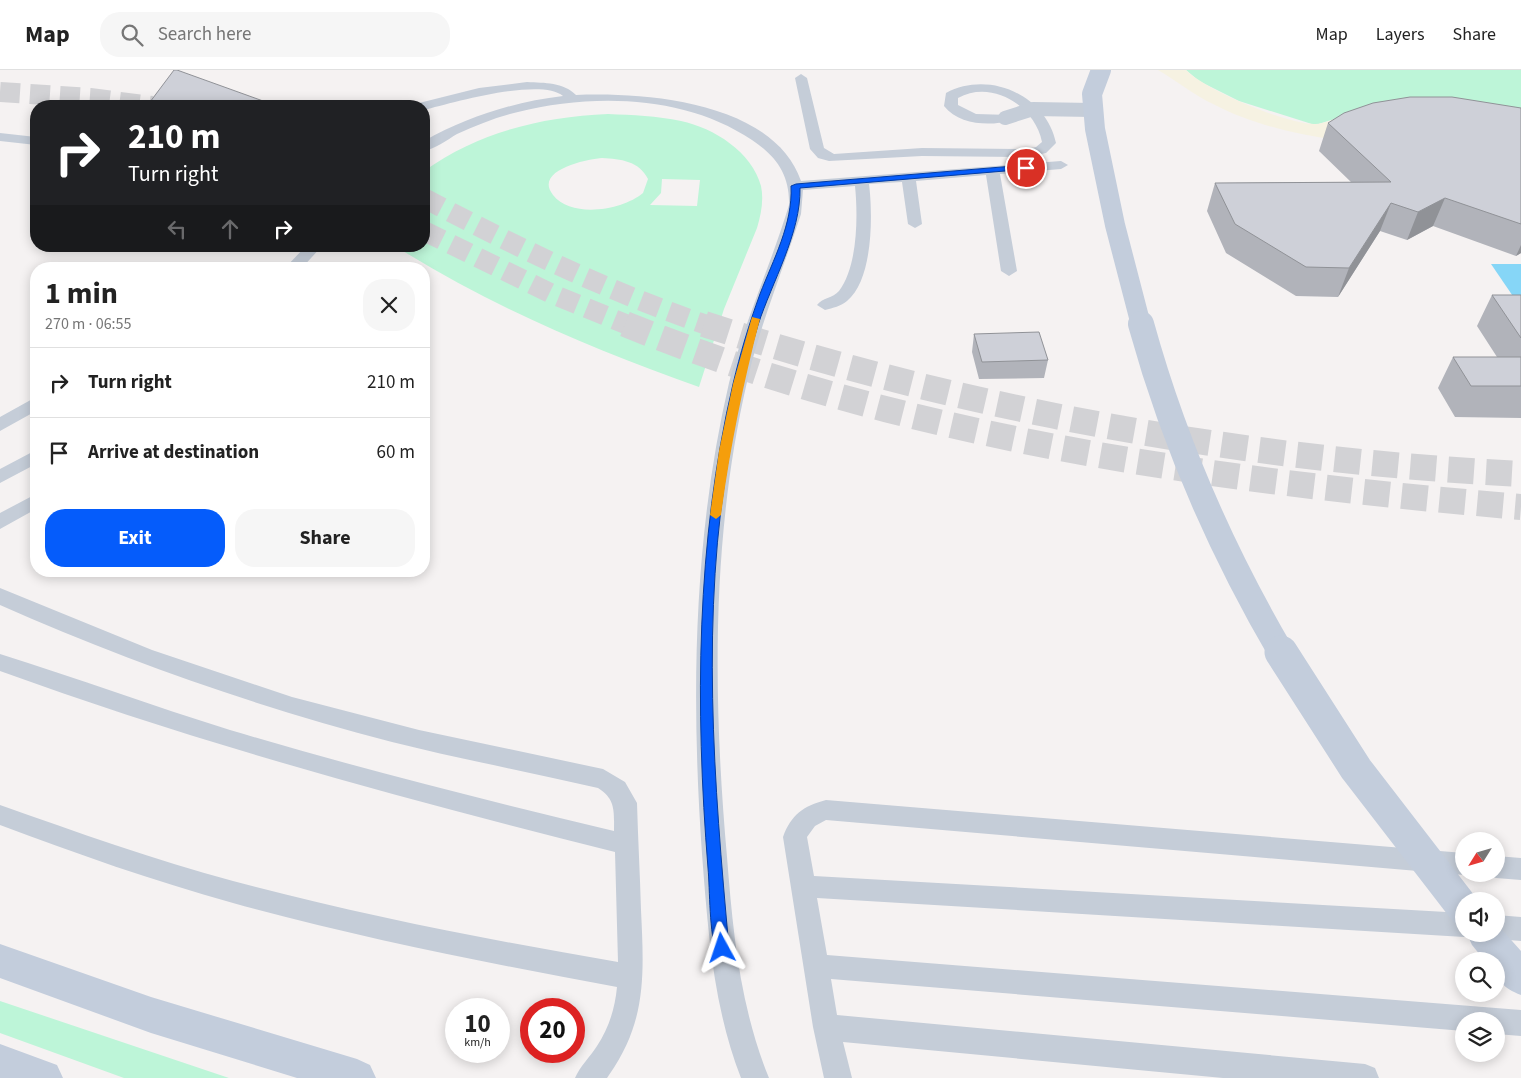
<!DOCTYPE html>
<meta charset="utf-8">
<style>
:root{--surface:#fff;--page:#f6f6f6;--text:#222;--muted:#767676;--line:#e0e0e0;--accent:#055cfb}
body{margin:0;font-family:"Source Sans 3",sans-serif;background:var(--page);color:var(--text);height:100vh;display:flex;flex-direction:column;font-size:19px;white-space:nowrap}
*{box-sizing:border-box;margin:0}
p{font-size:16px;color:var(--muted)}
.icon{flex:none;width:28px;height:28px;fill:none;stroke:currentColor;stroke-width:2;stroke-linecap:round;stroke-linejoin:round}
.map{position:relative;flex:1;overflow:hidden}
.sheet{position:absolute;left:30px;top:192px;width:400px;height:315px;display:flex;flex-direction:column;background:var(--surface);border-radius:20px;box-shadow:0 2px 12px #0003}
.sheet>*{flex:none}
.guide{position:absolute;left:30px;top:30px;width:400px;height:152px;border-radius:20px;box-shadow:0 2px 12px #0003;background:#202124;color:#fff;overflow:hidden}
.needle{width:32px;rotate:233deg}
.fabs{position:absolute;left:1455px;top:762px;display:grid;gap:10px}
.fabs a{display:grid;place-items:center;width:50px;height:50px;border-radius:50%;background:var(--surface);box-shadow:0 2px 12px #0003;font-size:25px}
.speed{position:absolute;left:445px;top:928px;display:flex;gap:10px;font-size:25px;font-weight:700;text-align:center}
.speed>*{display:grid;place-content:center;width:65px;height:65px;border-radius:50%;background:var(--surface);box-shadow:0 2px 12px #0003;line-height:1}
.speed small{font-size:12px;font-weight:400}
.speed .limit{border:8px solid #d22;background:#fff;color:#111}
.pin{position:absolute;display:grid;place-items:center;width:42px;height:42px;color:#fff;margin:-21px;border:2px solid #fff;border-radius:50%;box-shadow:0 1px 5px #0007}
.me{position:absolute;width:55px;margin:-28px;rotate:355deg;stroke-linejoin:round;filter:drop-shadow(0 0 4px #0008)}
.turn{display:flex;align-items:center;gap:18px;height:105px;padding:0 15px;font-size:22px}
.turn .icon{width:65px;height:65px;stroke-width:2.5}
.turn b{display:block;font-size:35px;line-height:42px}
.lanes{display:flex;align-items:center;height:48px;padding:0 15px;background:#0003;justify-content:center;gap:25px;direction:ltr}
.lanes .off{opacity:.35}
.round{display:grid;place-items:center;flex:none;width:52px;height:52px;border-radius:20px;background:var(--page)}
.headline{display:flex;align-items:center;justify-content:space-between;height:85px;padding:0 15px}
h1{font-size:30px;font-weight:700;line-height:38px}
.action{display:flex;gap:10px;margin-top:auto;padding:10px 15px}
.action a{flex:1;height:58px;border-radius:20px;background:var(--accent);color:#fff;font-size:20px;font-weight:700;line-height:58px;text-align:center}
.action a+a{background:var(--page);color:var(--text)}
ul{padding:0;list-style:none}
li{display:flex;align-items:center;gap:15px;height:70px;padding:0 15px;border-top:1px solid var(--line)}
li div{flex:1}
li b{display:block;font-size:19px}
li em{font-style:normal}
header{display:flex;align-items:center;gap:30px;box-sizing:border-box;height:70px;padding:0 25px;background:var(--surface);border-bottom:1px solid var(--line)}
header strong{font-size:24px}
nav{display:flex;gap:28px;margin-inline-start:auto;font-size:18px}
.search{width:350px;height:45px;background:var(--page);display:flex;align-items:center;gap:12px;box-sizing:border-box;padding:0 18px;border-radius:20px;color:var(--muted);font-size:19px}
.map>svg:first-child{display:block}
.green{fill:#bdf5d8;fill-rule:evenodd}
.sand{fill:#f6f2e2}
.water{fill:#86d6f7}
.lines{fill:none;stroke-linecap:round;stroke-linejoin:round}
.street-tunnel-far1{stroke:#d2d2d5;stroke-width:20;stroke-dasharray:20 10;stroke-linecap:butt}
.street-tunnel{stroke:#d2d2d5;stroke-width:26;stroke-dasharray:26 12;stroke-linecap:butt}
.lane{fill:#c5cdd8;fill-rule:evenodd}
.secondary{fill:#c3cddc;fill-rule:evenodd}
.lane-bridge{stroke:#c5cdd8;stroke-width:14}
.secondary-bridge-far2{stroke:#c3cddc;stroke-width:20}
.secondary-bridge-far1{stroke:#c3cddc;stroke-width:26}
.secondary-bridge{stroke:#c3cddc;stroke-width:33}
.wall{fill:#b1b3ba}
.shaded-wall{fill:#909297}
.building{fill:#ced0d8;stroke:#909297}
.route{fill:#055cfb;stroke:#033ca3}
.slow{fill:#f59e0b}
</style>
<header>
<strong>Map</strong>
<div class="search"><svg class="icon" aria-label="search" viewBox="0 0 24 24"><circle cx="10" cy="10" r="6"/><path d="M15 15l6 6"/></svg>Search here</div>
<nav><a>Map</a><a>Layers</a><a>Share</a></nav>
</header>
<div class="map">
<svg width="1521" height="1008" viewBox="0 0 1521 1008">
<rect width="100%" height="100%" fill="#f5f2f2"/>
<path class="green" d="M1186 0H1521V55L1351 44 1315 55 1239 31 1199 11Z
M608 44C633 45 657 46 681 51 714 58 752 82 761 116 764 130 761 145 757 158L724 239 699 317C594 280 490 236 395 176H424V101C479 62 541 47 608 44ZM602 88C621 89 639 91 648 109L643 123C623 140 572 149 553 125 533 100 588 89 602 88ZM662 109 700 110 697 136 650 135 661 123Z
M0 931 229 1008H124L0 963Z"/>
<path class="sand" d="M1158 0H1186C1205 20 1286 54 1314 54 1322 55 1341 46 1351 44L1334 70C1292 63 1251 54 1213 34 1194 25 1177 11 1158 0Z"/>
<path class="water" d="M1491 194H1521V238Z"/>
<g class="lines">
<path class="street-tunnel-far1" d="M0 22 90 28 152 36
M424 128C516 177 609 222 707 255
M424 161 550 223 628 255"/>
<path class="street-tunnel" d="M625 254C910 369 1216 411 1521 437
M704 254C968 340 1244 390 1521 404"/>
<path class="lane" d="M801 4 807 8 824 78 834 84 922 78 1027 79 1036 77 1042 72C1035 36 992 9 958 28V35L976 44 1010 45 1012 48 1010 51C989 56 959 55 944 36L946 23C989 0 1046 25 1056 73L1046 83 1027 87 922 86 829 91 818 88 810 79 795 8Z
M527 12C545 13 563 12 576 25 646 22 774 32 801 111L1061 91 1068 95 1061 99 1000 104 1017 201 1009 206 1001 201 986 105 916 111 922 154 915 158 908 154 902 112 869 114C873 145 873 210 847 231 841 236 833 238 825 240L817 235C822 228 833 228 839 221 858 196 858 145 855 116L803 120 801 144C783 200 760 254 747 312 711 468 713 629 727 787 733 863 740 937 769 1008H741C713 936 708 861 702 784 691 627 693 468 729 313 744 252 771 195 789 135 790 105 776 86 752 70 686 25 593 23 518 42 497 47 477 55 457 64 447 70 435 79 424 81V71C467 47 513 32 563 26 541 7 451 33 424 40V36H418L419 33 479 18Z
M0 63 36 67V75L0 71Z
M306 176H322L301 199H284Z
M36 327V341L0 361V347Z
M36 380V394L0 413V399Z
M36 424V439L0 459V443Z
M0 518 152 580 292 627 419 660 603 699 625 712 637 733C638 769 640 805 641 840 644 904 647 951 609 1005L607 1008H575C580 996 590 987 597 976 609 958 615 938 617 917 488 893 360 868 233 833 154 811 77 784 0 755V735C77 762 154 790 233 811 360 845 489 870 618 892L615 782C407 730 201 674 0 601V584C77 608 153 636 230 660 357 698 485 730 614 761 614 742 616 729 598 718 529 702 460 689 392 672 257 637 127 591 0 535Z
M826 730 1464 783V804H1467L1464 805 826 750 815 756 807 767 814 806 1464 843V864H1471L1464 867 817 828 827 885 1521 940V966L1496 964V951H1464V961L831 909 837 945 1365 994 1375 998 1379 1008H1223L843 972 852 1008H824L813 957 783 767C791 745 803 736 826 730Z
M1496 786 1521 788V810L1496 808 1487 805 1496 804Z
M1496 845 1521 847V871L1496 869 1487 865 1496 864Z"/>
<path class="secondary" d="M1496 853 1521 881V925C1503 918 1496 911 1496 891H1485L1472 875 1467 864H1496Z
M0 874 151 927 357 989 370 995 376 1008H297L151 963 0 908Z
M0 974 57 995 63 1008H0Z"/>
<path class="lane-bridge" d="M1005 48 1033 39 1092 40"/>
<path class="secondary-bridge-far2" d="M1101 0 1092 24 1095 59 1115 155 1141 255"/>
<path class="secondary-bridge-far1" d="M1141 254C1173 370 1221 480 1282 584"/>
<path class="secondary-bridge" d="M1281 582 1356 699 1464 839"/>
</g>
<path class="wall" d="M1521 38V183L1516 186 1433 156 1407 170 1380 161 1338 227 1296 226 1226 183 1207 141 1215 113 1351 112 1319 81 1328 53Z
M1492 225H1521V348L1455 347 1438 318 1453 287H1497L1477 256Z
M974 264 1048 290 1044 308 979 309 972 282Z"/>
<path class="shaded-wall" d="M1445 128 1433 156 1407 170 1418 142Z
M1391 133 1380 161 1338 227 1349 198Z
M1521 175V183L1516 186Z"/>
<path class="building" d="M174 0H177L277 36H147Z
M1410 27H1452L1521 38V154L1445 128 1418 142 1391 133 1349 198 1306 197 1235 154 1215 113 1391 112 1328 53 1344 43 1373 33Z
M1492 225H1521V268Z
M1039 262 1048 290 982 292 974 264Z
M1453 287H1521V316H1471Z"/>
<path class="route" d="M1026 95 1030 98 1029 99 800 118C801 163 772 212 758 255 746 295 737 337 730 379 700 544 714 713 729 878L727 883 722 885 717 883C709 865 710 819 708 798 695 637 696 472 733 314 740 284 749 254 760 224 773 190 793 154 791 116L796 114Z"/>
<path class="slow" d="M752 247 760 249C743 314 730 378 721 445L716 449 710 445 719 381 733 314Z"/>
</svg>
<div class="fabs">
<a><svg class="needle" viewBox="-14 -14 28 28"><path d="M0-13l5 13h-10z" fill="#e53935"/><path d="M0 13l5-13h-10z" fill="#767676"/></svg></a>
<a><svg class="icon" aria-label="sound" viewBox="0 0 24 24"><path d="M4 9h4l5-4v14l-5-4H4zM17 9q2 3 0 6"/></svg></a>
<a><svg class="icon" aria-label="search" viewBox="0 0 24 24"><circle cx="10" cy="10" r="6"/><path d="M15 15l6 6"/></svg></a>
<a><svg class="icon" aria-label="layers" viewBox="0 0 24 24"><path d="M12 4l9 5-9 5-9-5zM3 14l9 5 9-5"/></svg></a>
</div>
<div class="speed"><div>10<small>km/h</small></div><div class="limit">20</div></div>
<div class="pin" style="left:1026px;top:98px;background:#d93025"><svg class="icon" aria-label="arrive" viewBox="0 0 24 24"><path d="M6 21V4h12l-3 4 3 4H6"/></svg></div>
<svg class="me" style="left:722px;top:878px" viewBox="-20 -20 40 40"><path d="M0-17L14 15 0 8-14 15z" fill="#055cfb" stroke="#fff" stroke-width="4"/></svg>
<div class="guide">
<div class="turn"><svg class="icon" aria-label="right" viewBox="0 0 24 24"><path d="M7 20v-9h11M14 6l5 5-5 5"/></svg><div><b>210 m</b>Turn right</div></div>
<div class="lanes"><svg class="icon off" aria-label="left" viewBox="0 0 24 24"><path d="M17 20v-9H6M10 6l-5 5 5 5"/></svg><svg class="icon off" aria-label="ahead" viewBox="0 0 24 24"><path d="M12 20V5M6 11l6-6 6 6"/></svg><svg class="icon" aria-label="right" viewBox="0 0 24 24"><path d="M7 20v-9h11M14 6l5 5-5 5"/></svg></div>
</div>
<section class="sheet">
<div class="headline"><div><h1>1 min</h1><p>270 m · 06:55</p></div><a class="round"><svg class="icon" aria-label="close" viewBox="0 0 24 24"><path d="M6 6l12 12M18 6L6 18"/></svg></a></div>
<ul>
<li><svg class="icon" aria-label="right" viewBox="0 0 24 24"><path d="M7 20v-9h11M14 6l5 5-5 5"/></svg><div><b>Turn right</b></div><em>210 m</em></li>
<li><svg class="icon" aria-label="arrive" viewBox="0 0 24 24"><path d="M6 21V4h12l-3 4 3 4H6"/></svg><div><b>Arrive at destination</b></div><em>60 m</em></li>
</ul>
<div class="action"><a>Exit</a><a>Share</a></div>
</section>
</div>
